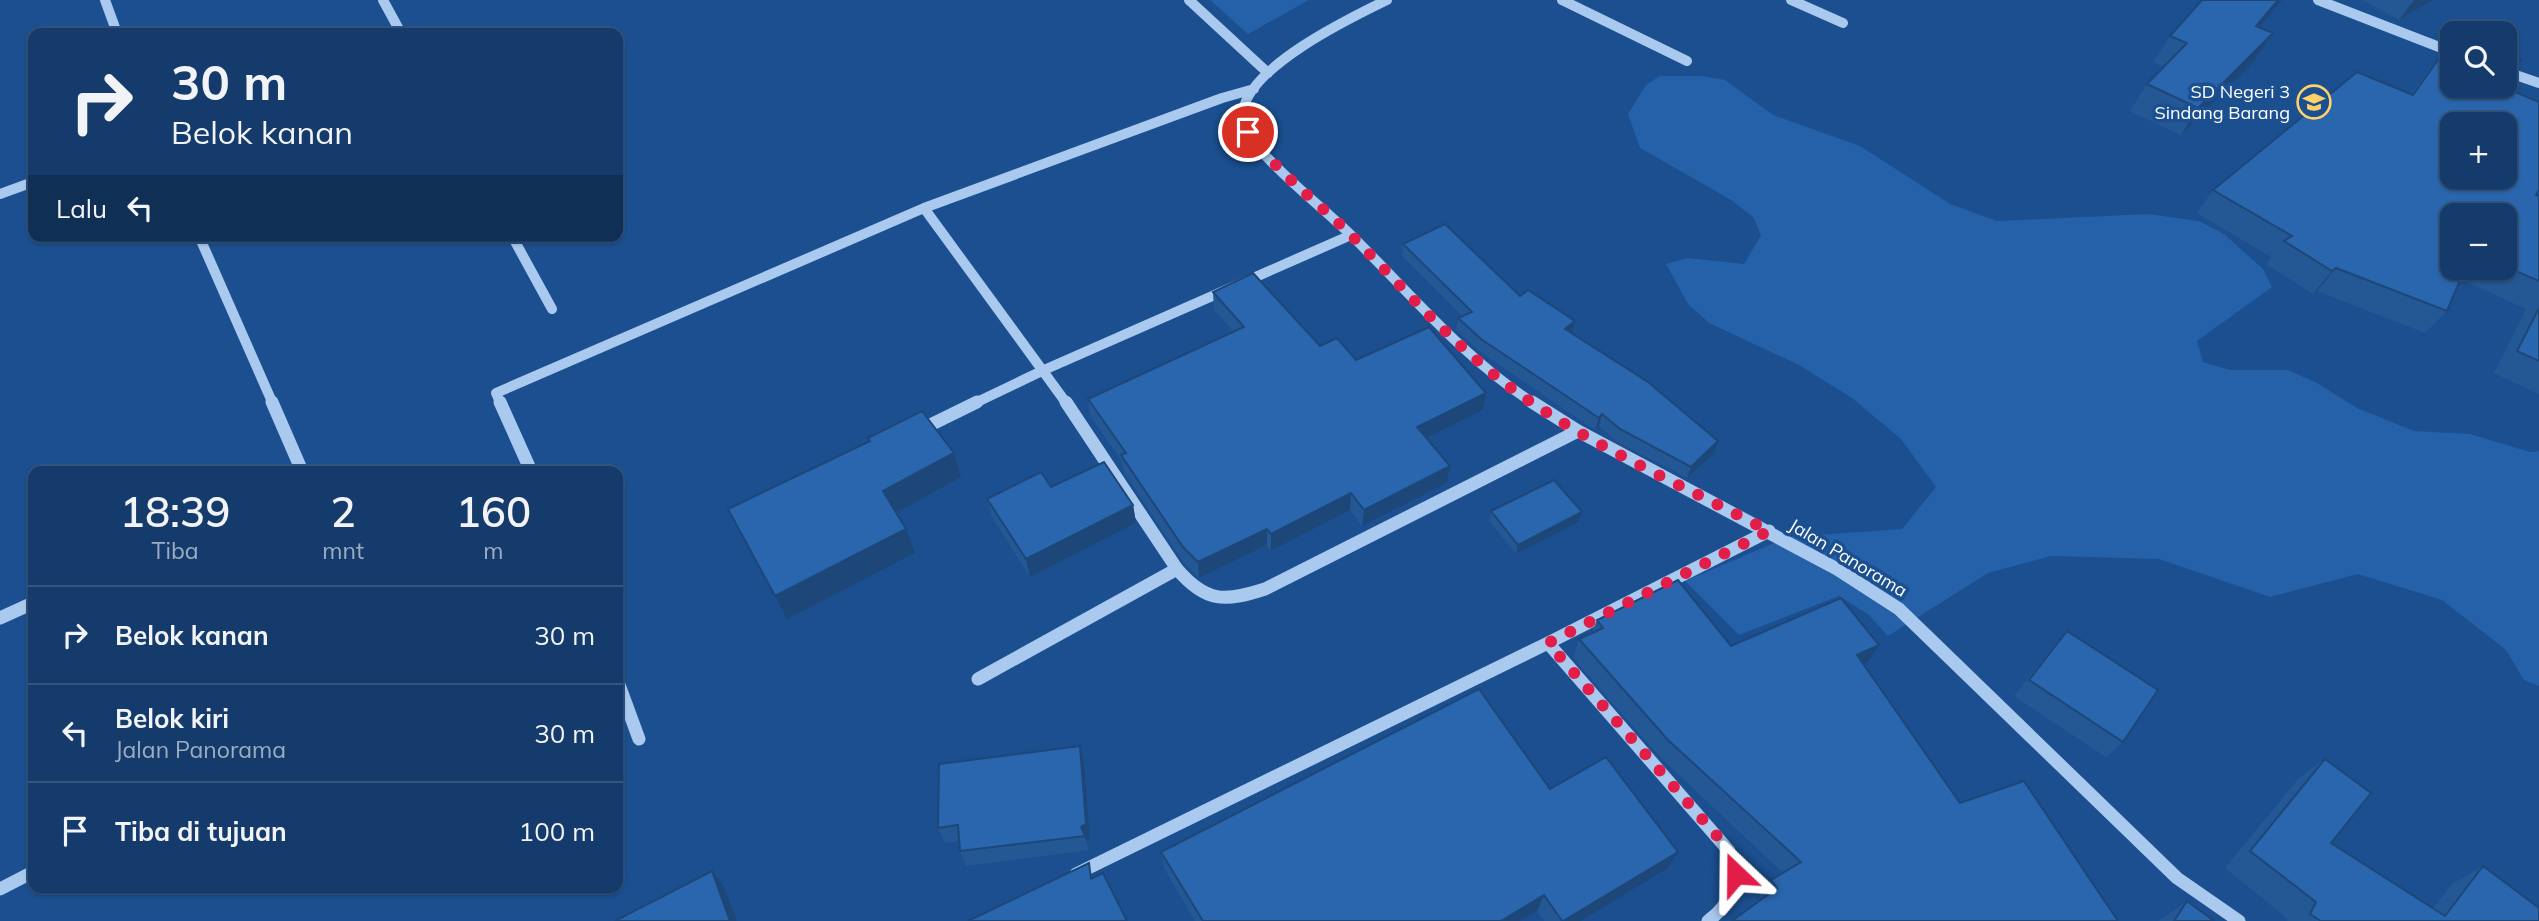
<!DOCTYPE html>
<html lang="id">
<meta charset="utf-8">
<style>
:root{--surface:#143b6b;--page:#1d4271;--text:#f1f3f6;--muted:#9dadc1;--line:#33557e}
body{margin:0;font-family:Mulish,sans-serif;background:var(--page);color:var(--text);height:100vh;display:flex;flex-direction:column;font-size:26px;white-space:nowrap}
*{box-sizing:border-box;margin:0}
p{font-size:23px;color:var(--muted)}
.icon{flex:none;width:38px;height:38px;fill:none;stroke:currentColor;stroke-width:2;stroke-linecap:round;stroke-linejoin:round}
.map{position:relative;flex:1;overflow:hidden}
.sheet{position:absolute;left:28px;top:466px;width:595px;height:427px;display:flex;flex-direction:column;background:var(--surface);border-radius:14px;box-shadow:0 2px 5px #0004,0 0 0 2px var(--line)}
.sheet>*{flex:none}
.top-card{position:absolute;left:28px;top:28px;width:595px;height:214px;border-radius:14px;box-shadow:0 2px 5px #0004,0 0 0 2px var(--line);background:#143b6b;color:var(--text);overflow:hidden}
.fabs{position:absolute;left:2440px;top:21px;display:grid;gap:14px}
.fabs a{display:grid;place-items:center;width:77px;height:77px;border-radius:14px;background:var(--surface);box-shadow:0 2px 5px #0004,0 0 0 2px var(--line);font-size:35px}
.pin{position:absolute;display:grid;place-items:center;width:60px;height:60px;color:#fff;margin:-30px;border:4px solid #fff;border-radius:50%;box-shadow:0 2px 7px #0007}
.me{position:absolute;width:77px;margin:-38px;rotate:337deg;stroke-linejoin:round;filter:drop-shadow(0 0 5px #0008)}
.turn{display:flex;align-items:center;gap:24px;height:147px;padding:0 28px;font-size:32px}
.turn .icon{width:91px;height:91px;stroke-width:2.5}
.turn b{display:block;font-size:49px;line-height:60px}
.then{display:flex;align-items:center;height:66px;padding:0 28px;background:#0003;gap:14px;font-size:26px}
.eta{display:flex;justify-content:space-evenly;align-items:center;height:119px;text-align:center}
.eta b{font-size:42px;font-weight:600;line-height:49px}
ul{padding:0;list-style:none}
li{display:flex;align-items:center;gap:21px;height:98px;padding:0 28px;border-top:2px solid var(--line)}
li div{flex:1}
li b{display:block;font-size:26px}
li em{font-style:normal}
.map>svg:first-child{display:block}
.green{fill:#2461a8}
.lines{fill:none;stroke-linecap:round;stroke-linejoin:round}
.minor-far1{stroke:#a9c9ee;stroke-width:10}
.minor{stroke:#a9c9ee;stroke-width:13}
.wall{fill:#245895;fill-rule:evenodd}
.shaded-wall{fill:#1d4779}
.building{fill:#2a66ad;stroke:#1d4779;stroke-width:2;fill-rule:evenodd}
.route{stroke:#e11d48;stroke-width:12;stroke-dasharray:0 21.6}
.labels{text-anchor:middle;stroke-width:7;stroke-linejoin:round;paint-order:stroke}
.poi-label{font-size:18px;fill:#fff;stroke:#1b4f8f;text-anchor:end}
.street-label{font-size:18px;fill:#fff;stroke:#1b4f8f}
</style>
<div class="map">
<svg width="2539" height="921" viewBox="0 0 2539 921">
<rect width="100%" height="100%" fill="#1b4f8f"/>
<path class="green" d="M1210 0H1309L1248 34Z
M1660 76H1702L1725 80 1773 115 1860 146 1950 204 1997 221 2148 214 2199 221 2224 234 2263 269 2272 287 2197 341 2203 362 2230 370H2288L2317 383 2357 408 2414 431 2470 434 2530 452 2539 451V686L2524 680 2506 650 2442 600 2358 574 2270 597 2159 559 2051 556 1988 573 1888 636 1869 615 1839 596 1739 635 1685 581 1788 537 1902 529 1936 487 1901 439 1852 398 1799 365 1709 323 1688 304 1666 264 1688 258 1744 264 1761 235 1753 217 1731 200 1640 148 1628 114 1646 85Z"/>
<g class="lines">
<path class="minor-far1" d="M105 0 117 33
M383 0 401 33
M1189 0 1268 73
M1387 0C1350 18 1250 66 1243 111 1241 125 1254 143 1263 153 1290 183 1323 208 1352 236 1411 294 1465 360 1535 404
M1562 0 1687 61
M1791 0 1843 23
M2318 0 2452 52
M2504 71 2539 83
M0 194 33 182
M924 208 1067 404
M199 236 273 404
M512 236 552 309
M501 404 496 393 924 208 1222 98 1254 89
M973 404 1044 370 1351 235"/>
<path class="minor" d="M272 402 302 471
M500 402 531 471
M1066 402 1177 569C1206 603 1225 602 1265 589L1578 431
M1532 402 1578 431 1837 569 1899 609 2177 878 2239 921
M918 431 977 402
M0 618 33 603
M1548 643 1729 851C1737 881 1734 902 1708 921
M978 679 1177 569
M618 682 639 739
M1076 874 1548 643 1769 531
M0 889 33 872"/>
</g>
<path class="wall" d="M2362 0H2433L2399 20Z
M2260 27 2273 33 2255 60 2181 135 2130 111 2147 84 2163 67 2153 62 2170 36Z
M2452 39 2503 87 2536 195 2539 196V394L2494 373 2526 309 2460 279 2447 311 2425 333 2317 291 2313 294 2266 264 2271 257 2197 213 2213 190 2411 94ZM2504 215V268H2452Z
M1403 244 1520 296 1572 333 1714 453 1687 478 1616 441 1599 426 1595 430 1479 351 1456 330 1458 318 1462 316 1402 256Z
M1213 292 1320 346 1483 410 1426 438 1450 466 1447 483 1362 526 1350 510 1271 551 1267 545 1199 578 1184 563 1124 472 1122 461 1090 416 1088 399 1234 332 1214 310Z
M1051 487 1133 505 1136 523 1030 577 992 517 987 499Z
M1491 511 1582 512 1579 522 1516 554 1489 521Z
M1597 620 1731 646 1867 663 1864 665 1960 803 1762 898 1759 895 1771 880 1783 873 1660 757 1573 658 1579 639 1592 633Z
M2067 631 2123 742 2106 757 2014 696 2052 648Z
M1080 746 1084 762 1090 839 1086 841 1089 850 966 866 960 851 959 841 945 843 938 828Z
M2325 759 2331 843 2433 908 2452 884 2483 866 2539 921H2287L2288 919 2225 868 2299 778Z
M1550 789 1678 852 1668 868 1581 921H1544L1537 911 1520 921H1195L1164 868 1161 852Z
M2187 901 2214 921H2159L2160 920Z"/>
<path class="shaded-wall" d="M2278 0H2282L2238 53 2256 26Z
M2414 0H2433L2399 20Z
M2273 33 2255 60 2181 135 2198 108Z
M2336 268 2317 291 2313 294 2332 271Z
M1575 321 1572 333 1565 329Z
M1486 393 1483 410 1414 444 1417 427Z
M1602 414 1599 426 1595 430 1599 418Z
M1718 441 1714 453 1687 478 1691 467Z
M954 453 961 477 892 515 883 491Z
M1450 466 1447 483 1362 526 1364 510Z
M1351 493 1350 510 1271 551V534Z
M1133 505 1136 523 1030 577 1026 559Z
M1582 512 1579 522 1516 554 1518 545Z
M906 529 915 553 787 619 775 596Z
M1267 529V545L1199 578 1198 562Z
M1879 645 1867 663 1845 673 1857 655Z
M1080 746 1084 762 1090 839 1086 841 1081 827Z
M1678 852 1668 868 1581 921H1563Z
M712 871 723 885 737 921H730Z
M1544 895 1537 911 1520 921H1501Z"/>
<path class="building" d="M2202 0H2278L2256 26 2273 33 2198 108 2147 84 2187 43 2170 36Z
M2452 40V86H2504L2503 87 2539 102V190L2536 195 2539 196V281L2504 266V215H2452V268H2465L2447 311 2336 268 2332 271 2284 241 2292 236 2213 190 2357 72 2413 95ZM2452 124H2504V177H2452Z
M2504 54 2521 60 2504 86Z
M1445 224 1520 296 1528 290 1575 321 1565 329 1648 382 1718 441 1691 467 1620 429 1602 414 1599 418 1481 339 1458 318 1472 312 1403 244Z
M1253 273 1320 346 1337 338 1356 360 1429 327 1486 393 1417 427 1450 466 1364 510 1351 493 1271 534 1267 529 1198 562 1183 547 1121 455 1126 453 1088 399 1244 327 1213 292Z
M2539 308V361L2517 351Z
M922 411 954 453 883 491 906 529 775 596 728 509 870 441 868 438Z
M1104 462 1133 505 1026 559 987 499 1041 472 1051 487Z
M1554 480 1582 512 1518 545 1491 511Z
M1678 580 1731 646 1841 598 1879 645 1857 655 1960 803 2024 781 2118 921H1732L1777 888 1771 880 1801 862 1668 740 1579 639 1603 628 1597 620Z
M2067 631 2158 690 2123 742 2029 680Z
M1479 689 1550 789 1606 757 1678 852 1563 921H1562L1544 895 1501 921H1203L1161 852Z
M1080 746 1086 824 1081 827 1085 836 960 851 958 825 938 828 939 764Z
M2325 759 2371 793 2331 843 2445 916 2483 866 2539 908V921H2321L2310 914 2316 902 2250 851Z
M1089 863 1091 879 1103 873 1127 921H968Z
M712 871 730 921H615Z
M2187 901 2214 921H2174Z"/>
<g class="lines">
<path class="route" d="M1248 132C1276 172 1318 202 1353 237 1406 291 1456 348 1518 393 1591 446 1688 488 1769 531L1548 643 1718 837 1729 851 1736 874"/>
</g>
<defs>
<symbol id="school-ring" viewBox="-11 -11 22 22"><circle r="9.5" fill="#1b4f8f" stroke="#ffd166" stroke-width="1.5"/><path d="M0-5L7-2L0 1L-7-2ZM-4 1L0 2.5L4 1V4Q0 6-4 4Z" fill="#ffd166"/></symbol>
</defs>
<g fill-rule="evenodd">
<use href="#school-ring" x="2295" y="83" width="38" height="38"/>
</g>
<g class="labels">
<g class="poi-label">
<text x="2290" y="98">SD Negeri 3<tspan x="2290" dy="21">Sindang Barang</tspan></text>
</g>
<g class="street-label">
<text transform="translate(1848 558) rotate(31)" y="6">Jalan Panorama</text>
</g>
</g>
</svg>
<div class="fabs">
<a><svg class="icon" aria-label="search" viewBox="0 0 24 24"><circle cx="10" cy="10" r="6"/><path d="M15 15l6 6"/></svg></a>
<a>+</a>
<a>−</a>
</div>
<div class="pin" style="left:1248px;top:132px;background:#d93025"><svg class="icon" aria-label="arrive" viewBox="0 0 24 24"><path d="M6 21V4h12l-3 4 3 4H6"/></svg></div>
<svg class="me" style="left:1736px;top:874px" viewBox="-20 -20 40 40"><path d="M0-17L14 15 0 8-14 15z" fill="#e11d48" stroke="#fff" stroke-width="4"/></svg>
<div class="top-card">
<div class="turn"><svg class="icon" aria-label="right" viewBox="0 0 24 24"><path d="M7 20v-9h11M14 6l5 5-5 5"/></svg><div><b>30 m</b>Belok kanan</div></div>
<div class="then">Lalu<svg class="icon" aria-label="left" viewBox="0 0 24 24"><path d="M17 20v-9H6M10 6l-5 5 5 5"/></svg></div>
</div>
<section class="sheet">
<div class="eta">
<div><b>18:39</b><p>Tiba</p></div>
<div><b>2</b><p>mnt</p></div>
<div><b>160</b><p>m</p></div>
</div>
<ul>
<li><svg class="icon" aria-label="right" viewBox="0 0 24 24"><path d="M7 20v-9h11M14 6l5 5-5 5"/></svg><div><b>Belok kanan</b></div><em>30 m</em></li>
<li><svg class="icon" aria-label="left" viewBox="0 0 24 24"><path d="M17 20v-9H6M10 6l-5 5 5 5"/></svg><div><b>Belok kiri</b><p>Jalan Panorama</p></div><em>30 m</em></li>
<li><svg class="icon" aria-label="arrive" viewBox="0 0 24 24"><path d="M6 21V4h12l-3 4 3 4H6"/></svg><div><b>Tiba di tujuan</b></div><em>100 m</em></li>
</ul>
</section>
</div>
